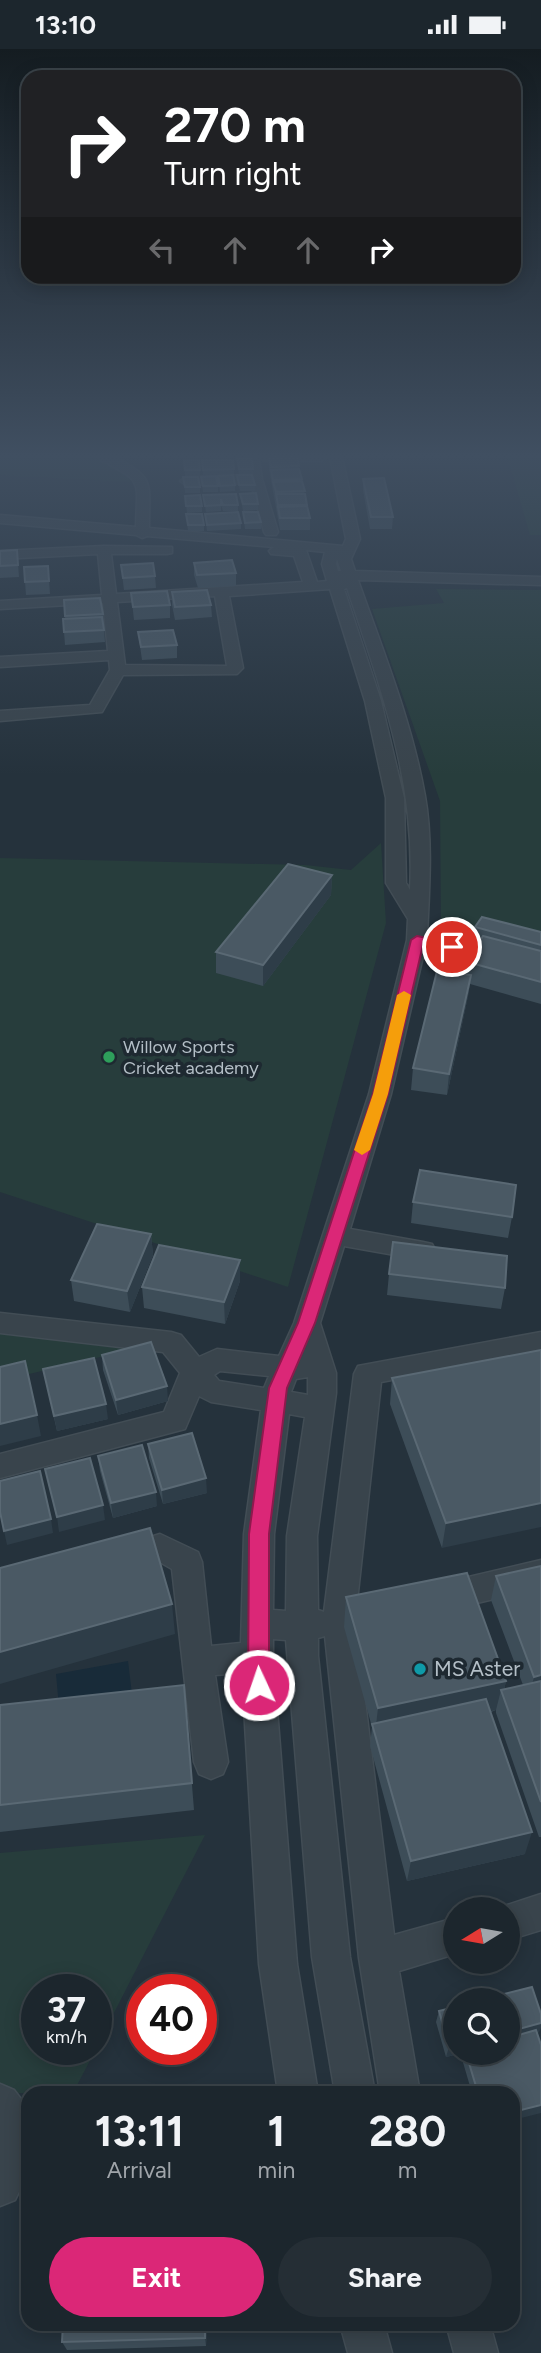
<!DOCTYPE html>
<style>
:root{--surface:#1c262d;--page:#252e35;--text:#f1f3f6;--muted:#a0a5aa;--line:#3a4349;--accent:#db2777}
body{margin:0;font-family:Figtree,sans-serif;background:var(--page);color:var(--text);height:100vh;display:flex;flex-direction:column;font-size:26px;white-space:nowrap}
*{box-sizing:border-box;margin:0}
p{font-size:23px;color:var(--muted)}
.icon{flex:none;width:38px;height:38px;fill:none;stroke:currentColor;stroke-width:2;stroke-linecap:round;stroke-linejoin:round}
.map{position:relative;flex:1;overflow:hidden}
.panel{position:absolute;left:21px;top:2037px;width:499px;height:245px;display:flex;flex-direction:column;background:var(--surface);border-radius:21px;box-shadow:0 4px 18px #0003,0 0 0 2px var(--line)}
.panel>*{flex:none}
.hud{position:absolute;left:21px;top:21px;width:500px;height:214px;border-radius:21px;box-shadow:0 4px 18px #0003,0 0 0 2px var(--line);background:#202124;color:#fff;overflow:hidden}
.needle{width:46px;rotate:259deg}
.tools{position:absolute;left:443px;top:1848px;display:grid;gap:14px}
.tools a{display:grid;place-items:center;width:77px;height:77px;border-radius:50%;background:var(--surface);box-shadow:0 4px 18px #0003,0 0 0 2px var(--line);font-size:35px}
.speed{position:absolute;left:21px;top:1925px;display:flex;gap:14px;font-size:35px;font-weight:700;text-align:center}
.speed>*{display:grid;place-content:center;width:91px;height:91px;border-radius:50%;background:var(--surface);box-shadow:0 4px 18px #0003,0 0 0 2px var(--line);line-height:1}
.speed small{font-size:18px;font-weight:400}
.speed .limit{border:10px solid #d22;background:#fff;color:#111}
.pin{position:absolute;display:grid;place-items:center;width:60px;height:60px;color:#fff;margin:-30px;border:4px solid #fff;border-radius:50%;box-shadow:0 2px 7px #0007}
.me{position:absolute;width:77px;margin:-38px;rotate:357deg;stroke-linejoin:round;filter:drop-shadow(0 0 5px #0008)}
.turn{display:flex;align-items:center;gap:24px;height:147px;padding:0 28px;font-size:32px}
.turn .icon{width:91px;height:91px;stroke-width:2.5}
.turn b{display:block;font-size:49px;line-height:60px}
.lanes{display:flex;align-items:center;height:66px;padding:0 28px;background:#0003;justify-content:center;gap:35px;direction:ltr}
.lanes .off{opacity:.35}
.eta{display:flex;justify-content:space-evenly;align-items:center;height:119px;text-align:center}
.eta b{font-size:42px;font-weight:700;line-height:49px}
.primary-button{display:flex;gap:14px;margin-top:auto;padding:14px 28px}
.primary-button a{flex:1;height:80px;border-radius:42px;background:var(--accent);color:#fff;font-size:28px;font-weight:700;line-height:80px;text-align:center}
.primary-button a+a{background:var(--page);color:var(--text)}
.status{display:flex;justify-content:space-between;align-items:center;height:49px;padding:0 35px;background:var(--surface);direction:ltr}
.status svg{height:19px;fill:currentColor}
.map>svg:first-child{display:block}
.green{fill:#273d3c}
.water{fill:#182b39}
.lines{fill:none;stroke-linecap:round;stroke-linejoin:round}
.minor-casing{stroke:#424d55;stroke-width:3}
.minor{fill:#39444c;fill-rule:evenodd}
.wall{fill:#3d4d58}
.shaded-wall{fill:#2e3d48}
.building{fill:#4a5964;stroke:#5a6974;stroke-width:2}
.route{fill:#db2777;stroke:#8e194d;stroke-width:2}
.slow{fill:#f59e0b}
.leisure-dot{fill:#2e9e5b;stroke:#1e2931;stroke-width:2.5}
.culture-dot{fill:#0f9aa8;stroke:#1e2931;stroke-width:2.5}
.labels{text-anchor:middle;stroke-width:7;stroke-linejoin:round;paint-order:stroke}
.poi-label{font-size:18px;fill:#b4bfc7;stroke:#1e2931;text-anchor:start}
.near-poi-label{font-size:21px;fill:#b4bfc7;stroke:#1e2931;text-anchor:start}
</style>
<div class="status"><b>13:10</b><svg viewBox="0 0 49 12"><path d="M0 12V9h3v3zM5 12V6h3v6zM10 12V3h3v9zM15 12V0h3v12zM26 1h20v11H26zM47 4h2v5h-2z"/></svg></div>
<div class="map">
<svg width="541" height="2304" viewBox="0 0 541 2304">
<rect width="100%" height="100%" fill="#25323c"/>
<path class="green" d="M0 403H88L131 429 130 433 0 426Z
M506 403H541V486H530Z
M436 540 541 541V899L441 875 440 752 372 560 444 554Z
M381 794 386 874 288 1238 0 1143V809L305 816 351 821Z
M0 1285 146 1297 0 1332Z
M205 1786 96 1999V1941H37V2000H96L74 2042 0 2045V1804Z"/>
<path class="water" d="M128 1612 132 1645 59 1658 56 1625Z"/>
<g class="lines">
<defs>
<path id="minor" d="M98 403H110L111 406C156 430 149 430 149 479L343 497 346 490 329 403H341L360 490 351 510 355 522 541 528V536L358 531C383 602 412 673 425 747 433 791 429 843 427 888L541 916V928L425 899 391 1045 350 1180 423 1193 432 1195 436 1202 432 1209 423 1211 344 1197 320 1274 336 1324V1344L317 1487 318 1561 324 1563 354 1325 358 1317 541 1283V1303L381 1333 355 1571 394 1886 455 1869V1905L399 1922 420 2044H380L359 1909 325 1587 318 1589V1607L350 1908 375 2044H335L312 1908 286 1591 273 1590V1608L297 1915 318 2044H278L259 1915 242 1624 215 1626 228 1713 223 1725 211 1730 199 1725 194 1713 172 1520 158 1512 126 1521 115 1517 111 1508 115 1499 160 1485 198 1503 202 1513 211 1597 241 1594 244 1485 261 1361 211 1353 199 1347 185 1380 0 1429V1405L164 1363 180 1324 163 1303 0 1284V1264L171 1283 181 1286 199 1308 217 1300 279 1307 294 1274 369 1045 407 891 408 870 386 834V749L365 652 330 540 229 547 243 619 237 625 123 626 102 663 0 672V662L90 656 110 621 109 611 0 618V608L108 602 103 554 0 560V552L102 546 98 505 0 510V502L104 497 172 498V504L167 505H111L116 545 303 533 294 507 271 505 269 502 274 498 147 487 142 489 136 486 0 474V466L136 478C137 430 144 434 101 411ZM306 501 325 503 322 515 327 532 317 533ZM338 504 337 510 341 522H338L336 515ZM347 539C381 640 416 733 410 841L406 834 404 749 381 652 344 540ZM215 547 227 617 125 616 117 553ZM220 1322 269 1327 264 1339 219 1332 214 1326ZM308 1328V1346L291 1343 296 1330ZM289 1365 305 1368 287 1487 286 1562 273 1561 274 1485Z
M246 403H258L262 430 278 483 276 486H266L264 483 251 434 186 436 180 432 186 428 249 426Z
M266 404H321L327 408 321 412 262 411 260 408Z
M541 1511V1539L443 1562 432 1558 427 1548 432 1538 443 1534Z
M541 1845V1881L508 1891V1860H495Z
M0 2035 14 2041 28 2059V2124L15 2151 0 2157Z
M340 2275H384L392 2304H348Z
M446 2275H490L498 2304H454Z"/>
</defs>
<use href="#minor" class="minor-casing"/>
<use href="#minor" class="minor"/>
</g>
<path class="wall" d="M137 403H165V406L137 407Z
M169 403H197V406H170Z
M202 403H230V405H202Z
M234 403H249V404L234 405Z
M266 403H293V404H267Z
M269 407 299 417 310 469V481H280L269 420Z
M237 410 253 420V426H239Z
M202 411 234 420V426L203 427Z
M184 412 200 421V427H185Z
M237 426 255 436V442H240Z
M218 427 235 436V442L220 443Z
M183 428 200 438V444H185Z
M201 428 218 437V443H203Z
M363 430 393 468 392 480H370L363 441Z
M240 445 258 455V461L243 462Z
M203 446 238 456V462H223L221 456V462L206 463Z
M185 447 202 457V463L187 464Z
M243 463 261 473V480H245Z
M186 465 204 476V482H188Z
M205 465 241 474V480L207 482Z
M17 501 19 528 0 529V502Z
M194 514 236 524V537L198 539 194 526Z
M121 516 155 527 156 539 124 541Z
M48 517 50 545 26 546 25 533Z
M172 543 211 556 212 568 175 571 172 556Z
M131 544 170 556V569L134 571Z
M64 551 103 565 105 593 65 596 63 570H65Z
M138 583 177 596V609L142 611Z
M332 826 331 846 263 937 216 924V903Z
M475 878 541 883V955L470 935 468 947 447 1046 411 1041 413 1019 465 926 467 913 475 900 473 899Z
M413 1153 512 1168 508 1189 411 1174Z
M151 1185 153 1206 130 1263 74 1252 71 1231Z
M389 1225 505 1239 501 1260 387 1246Z
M240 1232 225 1275 144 1259 142 1238Z
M541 1301 442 1499 390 1355 392 1329Z
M102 1306 168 1352 118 1366 103 1321Z
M43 1320 108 1370 57 1382Z
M148 1395 207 1444 163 1455 149 1409Z
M98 1407 157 1457 113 1469 100 1422Z
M541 1517V1788H539L496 1664V1661L491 1663 525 1805 407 1832 370 1697 372 1678 344 1578 346 1548 506 1632 504 1641 523 1636 491 1551 496 1527Z
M184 1636 194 1761 0 1783V1656Z
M508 1951 539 1983 537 1984 513 2044H472L462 2010 464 2004H508Z
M439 1962 455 2004H463L446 2008 436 1973Z
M207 2275 206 2297 67 2301 62 2293Z"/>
<path class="shaded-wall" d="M332 826 331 846 263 937V916Z
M471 926 468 947 447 1046 449 1025Z
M151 1185 153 1206 130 1263 127 1242Z
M240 1211V1232L225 1275 224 1253Z
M167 1337 168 1352 118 1366 116 1351Z
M106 1355 108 1370 57 1382 54 1367Z
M37 1366 41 1387 0 1397V1375Z
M206 1429 207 1444 163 1455 162 1441Z
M156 1443 157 1457 113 1469 111 1454Z
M541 1454V1478L442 1499 446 1474Z
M103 1456 105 1471 59 1483 57 1468Z
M51 1470 53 1484 7 1496 4 1482Z
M172 1555 175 1585 0 1635V1603Z
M541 1626V1648L528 1651 534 1628Z
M506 1632 503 1645 501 1641 496 1661 376 1687 375 1685 378 1659Z
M532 1783 525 1805 407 1832 411 1812Z
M541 1974V1979L539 1983 508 1992V1983Z
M455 1997V2004H463L446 2008 449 1998Z
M541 2056V2064L513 2071V2063Z
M205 2275H207L206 2297 205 2289Z"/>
<path class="building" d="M295 406V408H269L270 412 269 407Z
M269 408H297L299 417 271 418Z
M237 410H252L253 420H239Z
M199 411 200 421H185L184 412Z
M202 411H217V415L218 411H233L234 420 203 421Z
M299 420 302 430 273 431 271 421Z
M233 426 235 436 220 437 218 427Z
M237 426H252L255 436H239Z
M216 427 218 437H203L201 428Z
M183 428H198L200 438H185Z
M384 429 393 468H371L363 430Z
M302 432 305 442 276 443 273 433Z
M256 444 258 455H243L240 445Z
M236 445 238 456H223L221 450V456L205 457 203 446Z
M276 445H305L307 456H278Z
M200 446 202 457H186L185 447Z
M307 457 310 469H280L278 458Z
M238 463 241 474 207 476 205 465Z
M243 463H258L261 473 245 474Z
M186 465H202L204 476H188Z
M17 501 18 516 0 517V502Z
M232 511 236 524 197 526 194 514Z
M153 514 155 527 123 529 121 516Z
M48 517 49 532 25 533 24 518Z
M207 541 211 556 175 558 172 543Z
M167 542 170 556 133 558 131 544Z
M100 549 103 565 65 567 64 551Z
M102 568 104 581 64 583 63 570Z
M173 581 177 596 141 598 138 583Z
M288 815 332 826 263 916 216 903Z
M482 868 541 883V896L475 878Z
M483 887 541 902V933L467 913Z
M437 922 471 926 449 1025 413 1019Z
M420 1121 516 1136 512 1168 413 1153Z
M97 1175 151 1185 127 1242 71 1231Z
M393 1193 507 1207 505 1239 389 1225Z
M159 1196 240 1211 224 1253 142 1238Z
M151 1293 167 1337 116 1351 102 1306Z
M541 1301V1454L446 1474 392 1329Z
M94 1309 106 1355 54 1367 43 1320Z
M25 1312 37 1366 0 1375V1318Z
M192 1384 206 1429 162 1441 148 1395Z
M142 1396 156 1443 111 1454 98 1407Z
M90 1409 103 1456 57 1468 45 1420Z
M40 1422 51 1470 4 1482 0 1463V1432Z
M150 1479 172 1555 0 1603V1519Z
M541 1517V1626L534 1628 496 1527Z
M467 1524 506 1632 378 1659 346 1548Z
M541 1632V1753L501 1641Z
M184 1636 192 1734 0 1756V1656Z
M486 1650 532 1783 411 1812 372 1675Z
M532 1938 541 1965V1974L508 1983V1951H480Z
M455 1958V1997L449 1998 439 1962Z
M536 1981 541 1996V2056L513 2063V2044H478L466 2004H508V1989Z
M63 2275H205V2289L62 2293Z"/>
<linearGradient id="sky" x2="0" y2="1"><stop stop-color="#141c21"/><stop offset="0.56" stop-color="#404f61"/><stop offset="1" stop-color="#404f61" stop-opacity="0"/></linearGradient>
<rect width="541" height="726" fill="url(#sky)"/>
<path class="route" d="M417 887 456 895 458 898 452 902 423 896 388 1045 315 1274 287 1339 269 1485V1636L266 1643 259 1646 251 1643 248 1636 249 1485 269 1339 298 1274 373 1045 411 891Z"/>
<path class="slow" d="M404 942 411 946 388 1045 370 1101 362 1106 354 1101 373 1045 397 946Z"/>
<circle class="leisure-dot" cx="109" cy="1008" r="7"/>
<circle class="culture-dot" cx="420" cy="1620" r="7"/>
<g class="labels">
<g class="poi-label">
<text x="123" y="1004">Willow Sports<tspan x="123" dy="21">Cricket academy</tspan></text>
</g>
<g class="near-poi-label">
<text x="434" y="1627">MS Aster</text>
</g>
</g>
</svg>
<div class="tools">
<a><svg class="needle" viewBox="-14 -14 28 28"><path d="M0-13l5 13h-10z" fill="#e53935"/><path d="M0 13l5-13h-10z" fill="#a0a5aa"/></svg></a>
<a><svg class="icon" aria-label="search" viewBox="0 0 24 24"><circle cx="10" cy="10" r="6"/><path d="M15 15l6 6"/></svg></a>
</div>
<div class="speed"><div>37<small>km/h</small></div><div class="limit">40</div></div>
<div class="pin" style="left:452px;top:898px;background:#d93025"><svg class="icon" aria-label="arrive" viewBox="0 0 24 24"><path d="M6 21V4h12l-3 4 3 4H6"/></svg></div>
<svg class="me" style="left:259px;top:1636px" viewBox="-20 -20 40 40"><circle r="17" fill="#db2777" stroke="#fff" stroke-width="3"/><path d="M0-11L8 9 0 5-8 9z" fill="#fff"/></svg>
<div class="hud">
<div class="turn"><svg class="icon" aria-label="right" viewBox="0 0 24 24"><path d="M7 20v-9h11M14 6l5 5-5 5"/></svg><div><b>270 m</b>Turn right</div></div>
<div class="lanes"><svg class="icon off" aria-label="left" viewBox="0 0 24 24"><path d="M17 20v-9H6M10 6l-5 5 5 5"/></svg><svg class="icon off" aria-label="ahead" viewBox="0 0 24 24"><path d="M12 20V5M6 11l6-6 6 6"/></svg><svg class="icon off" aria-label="ahead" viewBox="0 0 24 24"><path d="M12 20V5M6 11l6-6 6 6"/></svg><svg class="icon" aria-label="right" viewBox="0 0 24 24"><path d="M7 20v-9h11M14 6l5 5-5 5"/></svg></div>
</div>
<section class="panel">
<div class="eta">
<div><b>13:11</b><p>Arrival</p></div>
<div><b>1</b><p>min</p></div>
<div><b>280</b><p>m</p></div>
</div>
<div class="primary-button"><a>Exit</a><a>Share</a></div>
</section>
</div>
